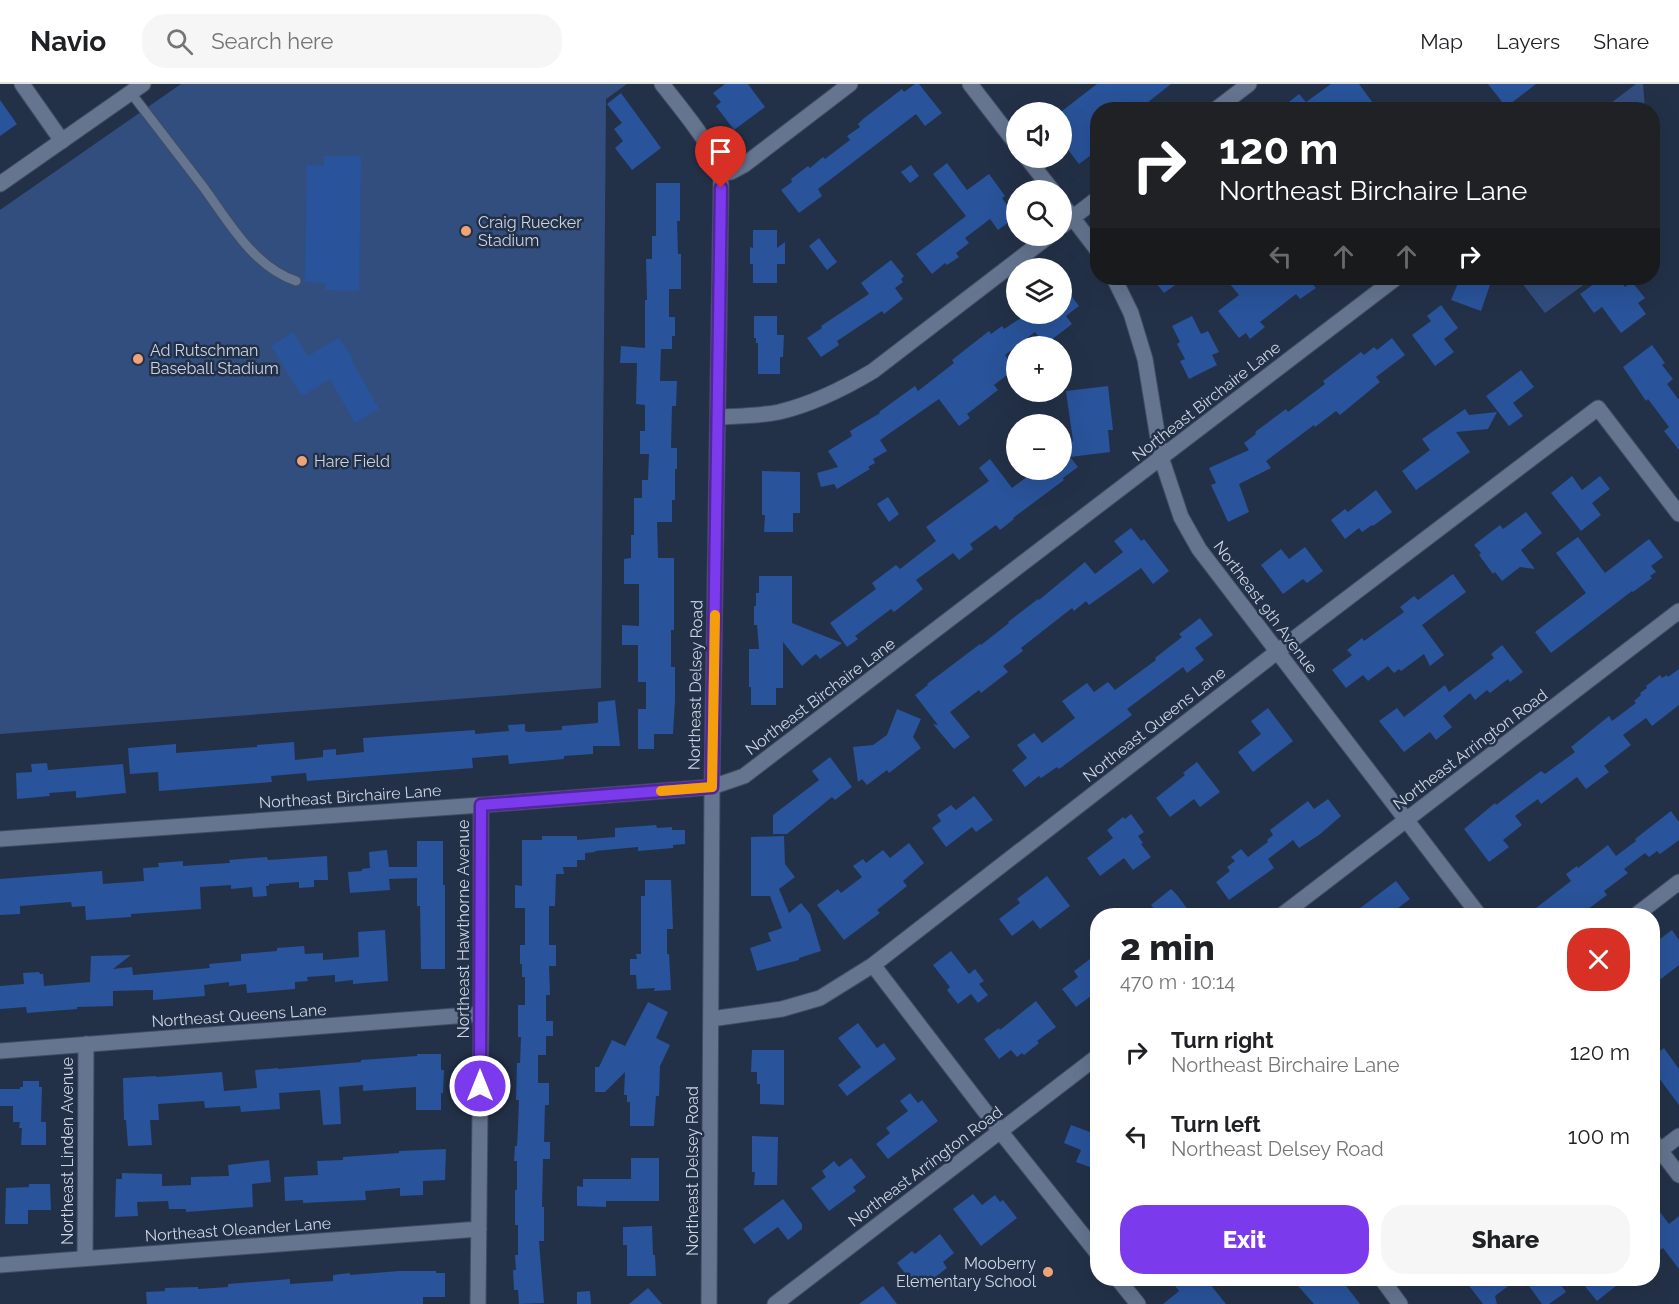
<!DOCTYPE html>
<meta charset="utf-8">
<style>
:root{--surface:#fff;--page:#f6f6f6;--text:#202124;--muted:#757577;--line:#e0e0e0;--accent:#7c3aed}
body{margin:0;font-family:Raleway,sans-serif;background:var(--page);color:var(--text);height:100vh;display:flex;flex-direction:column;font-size:22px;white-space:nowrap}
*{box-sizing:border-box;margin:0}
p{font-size:20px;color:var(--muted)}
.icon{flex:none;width:33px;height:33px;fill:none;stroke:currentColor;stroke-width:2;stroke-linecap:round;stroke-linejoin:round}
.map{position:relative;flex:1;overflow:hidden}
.details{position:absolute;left:1090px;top:824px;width:570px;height:378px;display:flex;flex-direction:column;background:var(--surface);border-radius:24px;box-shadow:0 6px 24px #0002}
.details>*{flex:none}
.hud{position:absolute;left:1090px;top:18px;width:570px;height:183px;border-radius:24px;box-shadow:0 6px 24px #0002;background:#202124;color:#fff;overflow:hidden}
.buttons{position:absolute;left:1006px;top:18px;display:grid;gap:12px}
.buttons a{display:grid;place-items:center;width:66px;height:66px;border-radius:50%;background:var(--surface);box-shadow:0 6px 24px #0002;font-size:30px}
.pin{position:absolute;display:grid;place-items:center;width:51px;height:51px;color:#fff;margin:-62px -26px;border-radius:50% 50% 50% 0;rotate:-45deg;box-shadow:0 0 6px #0007}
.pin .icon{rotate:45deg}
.me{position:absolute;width:66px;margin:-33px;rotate:0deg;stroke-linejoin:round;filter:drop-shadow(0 0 4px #0008)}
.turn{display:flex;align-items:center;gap:21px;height:126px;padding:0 30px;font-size:27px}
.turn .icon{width:78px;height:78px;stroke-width:2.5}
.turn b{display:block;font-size:42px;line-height:51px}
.lanes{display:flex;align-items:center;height:57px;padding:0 30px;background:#0003;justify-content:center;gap:30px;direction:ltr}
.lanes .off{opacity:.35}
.round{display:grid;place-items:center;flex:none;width:63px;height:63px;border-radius:24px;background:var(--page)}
.summary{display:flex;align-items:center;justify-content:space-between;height:102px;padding:0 30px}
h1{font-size:36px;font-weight:800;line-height:45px}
.cta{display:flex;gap:12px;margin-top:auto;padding:12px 30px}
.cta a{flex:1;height:69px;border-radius:24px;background:var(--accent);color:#fff;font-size:24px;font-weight:800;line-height:69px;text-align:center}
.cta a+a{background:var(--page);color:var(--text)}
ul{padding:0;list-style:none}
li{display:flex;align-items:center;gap:18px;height:84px;padding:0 30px}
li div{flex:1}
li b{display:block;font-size:22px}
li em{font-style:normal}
header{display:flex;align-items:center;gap:36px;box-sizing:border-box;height:84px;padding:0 30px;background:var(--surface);border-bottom:2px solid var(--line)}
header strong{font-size:28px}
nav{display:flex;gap:33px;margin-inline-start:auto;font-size:21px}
.search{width:420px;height:54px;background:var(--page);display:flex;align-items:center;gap:15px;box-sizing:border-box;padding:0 21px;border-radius:24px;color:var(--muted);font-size:22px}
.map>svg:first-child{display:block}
.green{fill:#324e7f}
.building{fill:#29539a}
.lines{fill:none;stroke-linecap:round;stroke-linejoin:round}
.lane-casing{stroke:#414d61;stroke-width:11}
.street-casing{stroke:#414d61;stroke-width:17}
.secondary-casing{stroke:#414d61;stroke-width:17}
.lane{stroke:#657590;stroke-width:9}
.street{stroke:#657590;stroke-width:15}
.secondary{stroke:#657590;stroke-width:15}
.route-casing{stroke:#51269a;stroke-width:15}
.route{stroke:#7c3aed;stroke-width:10}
.slow{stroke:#f59e0b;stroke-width:10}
.poi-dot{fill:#efa377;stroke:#233148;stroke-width:2}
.labels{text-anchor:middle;stroke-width:5;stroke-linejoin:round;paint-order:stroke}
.poi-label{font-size:16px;fill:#cbd4e3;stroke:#233148;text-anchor:start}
.street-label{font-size:16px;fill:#cbd4e3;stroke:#233148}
</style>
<header>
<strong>Navio</strong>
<div class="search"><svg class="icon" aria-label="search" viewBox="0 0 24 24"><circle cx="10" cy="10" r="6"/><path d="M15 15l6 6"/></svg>Search here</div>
<nav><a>Map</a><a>Layers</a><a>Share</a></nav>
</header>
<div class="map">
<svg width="1679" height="1220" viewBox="0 0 1679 1220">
<rect width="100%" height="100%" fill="#233148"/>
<path class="green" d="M181 0H627L606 15 601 604 0 650V126Z
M1636 0H1643L1645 25H1603Z
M1518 194H1593L1545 229Z"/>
<path class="building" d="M725 0H748L765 23 734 46 716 22 721 18 713 9Z
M915 0H919L942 29 925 42 916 30 818 105 822 112 799 129 781 106 792 98 791 95 808 82 810 84 823 73 825 75 850 56 847 52 860 43 858 40 863 35 902 5 904 8Z
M1097 0H1171L1138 26H1098V66L1079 80 1062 58V27Z
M1331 0H1359L1373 19 1365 26H1279L1299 10 1306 18Z
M1488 0H1536L1506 23Z
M621 9 661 64 632 86 615 64 623 57 614 45 622 39 607 20Z
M0 16 17 40 0 52Z
M324 72H361L359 207 326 206V199L305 198 307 81 324 82Z
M947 79 967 106 989 90 1005 112 1002 114 1016 133 998 146 990 135 965 154 969 159 956 169 959 173 947 181 945 179 932 190 916 170 966 132 933 90Z
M911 81 919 92 910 99 901 88Z
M656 99H680V137H677L678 170H681V205H669V233H675V252H672V265H661L660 297H677L676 322H672L671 364H677V385H675V416H672V438H657L658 474H674V546H671V583H675V616L673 650H654V665H638V625H646V598H638V561H622V541L639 542V500H624V475L631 474V451H634V414H642V396H648L649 370H640V347H645V321L636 320 637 279H620L621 262 645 264V216H647L646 175H652V152H656Z
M753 146H777V164L785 158V180H777V199H753V180H750V163L753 164Z
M819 154 837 178 827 186 809 162Z
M891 176 904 192 901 195 903 198 895 204 903 215 884 230 882 227 837 257 839 261 821 273 807 254 822 244 821 242 869 210 861 199Z
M1152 194H1185L1164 209Z
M1225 194H1308L1316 204 1300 215 1296 210 1260 238 1265 243 1250 255 1246 249 1239 254 1218 227 1239 211Z
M1460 194H1486V199L1490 201 1481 227 1451 216Z
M1602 194H1618L1625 203 1632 198 1645 214 1638 219 1646 230 1621 249 1602 223 1594 229 1580 210Z
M1062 200 1079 222 1066 232 1072 240 1046 260 1040 252 1039 253 1035 248 1005 271 1015 285 994 301 998 306 967 330 970 334 959 342 939 315 880 356 887 367 873 375 875 379 868 383 870 385 837 405 834 400 821 403 817 389 838 383 828 367 852 352 850 347 880 329 879 328 915 302 918 307 954 279 952 276 989 247 991 250 1002 242 1004 245 1027 230H1062Z
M1441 221 1458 244 1444 255 1454 268 1435 282 1412 251 1431 237 1427 232Z
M754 232H777V251H784L783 273H780V290H758V259H756V254H754Z
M1192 232 1201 250 1208 247 1219 268 1212 271 1217 281 1189 295 1180 277 1185 275 1177 260 1180 258 1172 242Z
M293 248 308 272 339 254 353 274 351 275 379 325 355 339 330 295 302 312 271 262Z
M1392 254 1405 271 1376 293 1380 298 1340 331 1336 327 1315 343 1314 341 1266 377 1271 384 1239 400 1249 428 1228 438 1211 401 1216 399 1209 384 1249 366 1244 359 1256 350 1255 348 1286 325 1288 328 1325 300 1323 297 1361 268 1364 271 1374 263 1377 266Z
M1652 261 1665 279 1662 281 1673 295 1667 300 1679 316V366L1664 347 1669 343 1648 315 1646 317 1623 283Z
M1521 286 1534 303 1513 319 1523 332 1509 342 1486 312Z
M1108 302 1113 346H1108L1110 368 1070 373 1078 383 1063 394 1064 396 1013 434 1014 435 1000 446 996 441 970 460 973 465 959 476 953 469 916 496 923 505 894 528 891 525 855 552 858 555 847 563 830 539 876 505 872 499 896 481 900 485 936 457 926 443 989 397 979 384 990 375 1012 404 1036 386H1062V362L1064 364 1073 357 1066 307Z
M1465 325 1469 331 1497 328 1488 345 1456 348 1470 368 1416 406 1402 387 1430 366 1422 355Z
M762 387 800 388V429H793V448H764L765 431H762Z
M1572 392 1582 406 1600 392 1610 405 1592 419 1601 431 1581 447 1551 409Z
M1376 406 1392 428 1373 442 1372 441 1362 448 1359 444 1345 455 1331 436 1345 425 1348 428Z
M888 413 899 430 889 438 877 420Z
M1526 428 1542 449 1521 466 1535 485 1520 483 1502 497 1495 488 1493 490 1479 471 1481 469 1474 461 1500 441 1503 445Z
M1131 444 1141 457 1144 455 1169 487 1153 500 1141 484 1089 521 1086 517 1074 527 1072 524 1021 564 1023 567 1003 582 1008 588 981 609 979 606 950 628 970 653 954 665 933 640 938 641 915 611 928 601 927 600 980 560 981 561 1009 539 1008 538 1038 515 1039 516 1085 478 1095 490 1123 468 1114 457Z
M1578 453 1605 489 1649 455 1663 473 1651 482 1656 488 1650 492 1652 494 1633 508 1632 507 1551 569 1535 548 1586 509 1556 469Z
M1305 463 1323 487 1307 499 1303 495 1283 510 1261 481 1281 465 1289 475Z
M1453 490 1466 508 1422 541 1444 571 1430 582 1424 570 1401 587 1399 585 1394 589 1388 582 1368 597 1363 591 1346 604 1332 586 1352 571 1347 566 1362 554 1364 557 1404 528 1400 523 1414 512 1418 516Z
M759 492H792V539L842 559 820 575 816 570 802 582 783 558V604H776V621H751V603H749V565H759L757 541H754V522H756V509H759Z
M1200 534 1213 551 1195 564 1204 576 1187 589 1183 583 1127 625 1132 631 1059 685 1057 683 1041 694 1039 692 1025 703 1012 686 1027 674 1017 661 1034 649 1042 659 1075 634 1062 617 1087 599 1094 608 1108 598 1115 606 1156 576 1155 574 1182 553 1179 550Z
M1502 561 1523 588 1510 598 1508 595 1490 609 1487 606 1475 616 1470 609 1443 632 1452 643 1436 656 1430 648 1404 668 1379 637 1397 624 1404 633 1445 601 1449 608 1494 574 1491 570Z
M1679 585V621L1652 642 1646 634 1623 651 1631 661 1604 682 1609 688 1586 705 1577 693 1541 720 1538 715 1515 732 1522 741 1503 756 1509 763 1489 778 1464 745 1495 719 1496 721 1541 687 1545 690 1575 668 1571 663 1609 632 1612 637 1636 619 1634 617 1641 611 1640 609 1647 604 1646 602 1660 591 1662 594 1667 591 1668 593Z
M615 616 620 662H593V670L564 672V675L509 680 508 671 472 674 473 684 307 697 306 689 271 692 272 698 159 707 158 688 130 690 128 664 176 660V669L257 663V661L294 658 295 676 323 673V666L336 665V671L364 668 363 654 475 646V650L509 647 508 641 525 640V647L528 648 562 646V642L598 639V618Z
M1268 624 1293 657 1253 688 1238 668 1261 650 1251 637Z
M897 625 921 635 913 653 921 664 889 689 887 686 867 701 862 695 858 698 853 663 873 661 887 651Z
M830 673 852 703 835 716 832 713 787 750H773V731L819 696 812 687Z
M1197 678 1220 708 1200 723 1194 715 1170 733 1156 714 1185 691 1183 689Z
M47 679 48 686 123 680 126 709 76 714V707L49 709 50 712 17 715 16 689 32 688 31 680Z
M974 712 993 736 976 748 972 743 946 763 932 744 941 737 937 731 951 721 956 726Z
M1328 715 1341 732 1319 751 1299 764 1293 756 1268 775 1274 784 1229 816 1216 798 1230 787 1227 783 1235 777 1231 773 1241 765 1248 773 1268 758 1267 756 1273 751 1270 746 1308 717 1314 725Z
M1671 727 1679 738V756L1660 770 1657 767 1649 773 1645 769 1624 785 1628 789 1604 807 1607 811 1580 831H1527L1571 797 1566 790 1577 782 1578 784 1608 761 1616 772 1636 757 1635 755Z
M1131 730 1144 748 1138 752 1143 759 1141 760 1151 773 1133 786 1124 774 1100 792 1087 774 1113 754 1107 746 1123 733 1125 735Z
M656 741 657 744 672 743V746H685V760L673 761V764L638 767V763L595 767V768L585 769V776H577V783H563L564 790H556L555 822H549V861H556V882H549L550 911H546V937H553V952H546V971H538V999H549V1021H545L544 1058H550V1075H543L542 1123H544V1157H539L544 1219 519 1220 518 1206H514L513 1186H516L515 1171H518V1141H515V1106H517V1077H514L515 1062H517L518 1042 519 1016H516L517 979H520L521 953H518V921H525V893H522V880H520V861H525V824H515V801L522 802V756H542V752H577V756L615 753V744Z
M784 752 785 780 795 793 779 805 789 829 801 819 810 830 821 867 799 874V876L757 887 750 864 771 857 768 849 782 844 770 812H751V753Z
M417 757H443V801H445V885H421L420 822H417V794L389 795 390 806 350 809 348 788 362 787V785L370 784 369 768 387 766 389 783H417Z
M909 759 924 779 903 797 907 802 877 826 880 829 844 856 817 821 838 805 841 809 862 793 853 782 863 775 866 779 883 766 890 774Z
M327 772 328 796H314V803L299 804V798L269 800V802H266L267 812 253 813 252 803 231 805V801L200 803 201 825 131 830V833L86 836 85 822 72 823 71 818 20 822V830L0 831V795L102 787 103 800 144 797 143 784 159 783 158 779 183 777V782L198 781 230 779 229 776 267 773 268 776Z
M1047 792 1070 822 1040 845 1033 836 1012 852 999 835 1020 819 1017 815Z
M645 796H671L673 845H667V870H669L671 906 654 907 655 904 637 905 636 891H630V875H637L636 870H641V812H645Z
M1396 797 1410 815 1389 831H1351Z
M1171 805 1177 811 1192 831H1159L1151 821Z
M385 846 388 897 353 900V896L335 898V891L307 893 308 897 295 898V905L247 909 246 900 229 902V898L204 901 205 912 153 916V906L113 907V922L77 923V925L27 929 26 923 0 925V902L24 900 23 889 39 888 40 890H43L44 902 90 898 91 872 131 871 113 885 132 883 133 891 210 884 209 880 241 877V870L277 867V864L304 862 305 870 323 869V876L359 873 358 848Z
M1672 846 1679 856V881L1653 901V860Z
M951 867 969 890 975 885 984 897 979 900 988 911 978 919 971 910 958 920 947 906 950 903 933 881Z
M1098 869V907L1076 923 1062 905 1078 893 1074 887Z
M1036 917 1056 943 1037 957 1039 959 1024 971 1022 969 1017 973 1011 966 999 975 984 955 999 944 1000 946Z
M648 918 668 928 656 954 670 961 660 982 659 1012H656L654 1042H630V1018H627V1011H624L625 988 605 1008H595V983H599L612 956 625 962Z
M858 939 877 964 884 959 896 975 847 1012 838 1001 861 983 838 954Z
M1664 964 1679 985V1021L1653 986V972Z
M752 966H784V1021L760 1020V1000H757V988H751Z
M417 970H441V986H444L443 1009H441V1026H416V1003L363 1007V1001L339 1003 341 1040 323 1041 320 1006 279 1009 280 1025 241 1028 240 1022 205 1024 204 1017 158 1020 159 1036H150L152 1061 128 1062 126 1036H124L123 994 156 992V993L222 988 224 1007 257 1004 255 986 278 984V985L361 978V976L417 972Z
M23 997H39V1003H42L41 1038H46V1061H21L22 1044H19L20 1038H13V1022H0V1005H20V1003H23Z
M910 1009 918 1019 922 1016 938 1037 888 1075 876 1060 890 1049 886 1044 908 1027 900 1017Z
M1071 1041 1098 1051V1086L1076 1078 1081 1066 1064 1059Z
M752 1052 778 1053 777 1101H754L755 1088H752Z
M446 1065 445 1096 423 1097V1111L400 1112V1104L365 1107 366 1116 303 1119V1116L285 1117 284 1093 318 1091 317 1077 343 1076V1073L399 1069V1067Z
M631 1074H659V1117H606V1123L577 1122V1102L583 1103V1095H631Z
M851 1074 866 1093 853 1103 856 1107 829 1127 811 1104 826 1093 822 1087 834 1077 839 1083Z
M269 1076 271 1098 252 1100 253 1123 186 1128V1125H169L168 1117 137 1118 138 1132 115 1133 116 1095H122V1089L162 1090V1102L191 1101V1093L229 1092 228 1081Z
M29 1100H50L51 1126H28V1140H5L6 1104 29 1103Z
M973 1110 982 1121 995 1111 1000 1118 1003 1116 1017 1134 981 1162 953 1125Z
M783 1115 802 1140V1145L788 1156 778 1143 754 1160 743 1145Z
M1653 1119 1669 1140 1679 1132V1185L1663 1164 1653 1171Z
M652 1142 653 1171H655L656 1192H627V1161H623V1143Z
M940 1150 954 1169 943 1178 947 1184 918 1206 897 1179 912 1167 915 1170Z
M399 1187H436V1189H445V1213H423V1220H147L146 1208 165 1207V1204L198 1203V1205L228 1203V1200L290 1195V1200L333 1197V1191L350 1189V1191Z
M1169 1194H1205L1226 1220H1163L1179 1207Z
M1291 1194H1340L1360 1220H1314Z
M1463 1194H1519L1495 1212 1497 1220H1483Z
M1523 1194H1556L1566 1208 1549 1220H1542Z
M1578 1194H1626L1597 1217Z
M883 1202 897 1220H859Z
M648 1204 662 1220H629Z
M590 1207 591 1220H577V1208Z"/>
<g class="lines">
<defs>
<path id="lane" d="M131 9C154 39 178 70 201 100 228 136 252 182 296 197"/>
<path id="street" d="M22 0 62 57
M662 0C679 22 715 64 720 89 721 94 721 99 721 104L712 703 709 1220
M970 0 1017 61
M1215 26 1249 0
M1027 74 1052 106
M720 90 731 88 744 81 850 0
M1062 120 1098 167
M1062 142 1098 114
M1114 194 1131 229 1145 275 1161 373 1181 433 1199 465 1479 831
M718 333C738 332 759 332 779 328 813 320 843 305 873 287L1049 152
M0 755 481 721 712 703 744 692 1396 194
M1636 831 1679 798
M873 881 1000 1047 1098 1170
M711 935 782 925 820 914 873 881 1278 567 1598 324 1679 430
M0 967 481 930
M1653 1057 1679 1091
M1653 1072 1679 1052
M85 1174 86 960
M0 1181 479 1145
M1117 1194 1138 1220
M1381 1194 1400 1220
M478 1220 481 930V721"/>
<path id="secondary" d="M0 100 143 0
M1282 831 1679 527
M775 1220 1098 972"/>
</defs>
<use href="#lane" class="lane-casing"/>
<use href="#street" class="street-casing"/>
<use href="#secondary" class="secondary-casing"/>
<use href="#lane" class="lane"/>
<use href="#street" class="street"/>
<use href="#secondary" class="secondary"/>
</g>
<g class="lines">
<defs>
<path id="route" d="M480 1002 481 721 712 703 721 104"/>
</defs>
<use href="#route" class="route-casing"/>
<use href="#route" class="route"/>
<path class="slow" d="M661 707 712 703 715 531"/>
</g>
<g class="poi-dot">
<circle cx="466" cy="147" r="6"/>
<circle cx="138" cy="275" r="6"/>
<circle cx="302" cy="377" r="6"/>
<circle cx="1048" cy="1188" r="6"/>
</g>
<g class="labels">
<g class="poi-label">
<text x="478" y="144">Craig Ruecker<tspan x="478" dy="18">Stadium</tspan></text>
<text x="150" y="272">Ad Rutschman<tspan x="150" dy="18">Baseball Stadium</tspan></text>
<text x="314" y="383">Hare Field</text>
<text x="1036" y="1185" text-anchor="end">Mooberry<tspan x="1036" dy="18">Elementary School</tspan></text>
</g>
<g class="street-label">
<text transform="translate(1206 317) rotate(-38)" y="6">Northeast Birchaire Lane</text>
<text transform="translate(1266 523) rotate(53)" y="6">Northeast 9th Avenue</text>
<text transform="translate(695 601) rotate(-89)" y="6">Northeast Delsey Road</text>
<text transform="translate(820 612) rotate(-37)" y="6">Northeast Birchaire Lane</text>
<text transform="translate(1154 640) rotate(-38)" y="6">Northeast Queens Lane</text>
<text transform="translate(1470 665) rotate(-37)" y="6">Northeast Arrington Road</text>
<text transform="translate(350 712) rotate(-4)" y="6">Northeast Birchaire Lane</text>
<text transform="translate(463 845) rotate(-90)" y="6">Northeast Hawthorne Avenue</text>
<text transform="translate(239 931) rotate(-4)" y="6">Northeast Queens Lane</text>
<text transform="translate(67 1067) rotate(-90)" y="6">Northeast Linden Avenue</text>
<text transform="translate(925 1082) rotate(-37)" y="6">Northeast Arrington Road</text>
<text transform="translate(692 1087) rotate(-90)" y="6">Northeast Delsey Road</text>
<text transform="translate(238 1145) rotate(-4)" y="6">Northeast Oleander Lane</text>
</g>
</g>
</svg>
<div class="buttons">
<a><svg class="icon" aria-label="sound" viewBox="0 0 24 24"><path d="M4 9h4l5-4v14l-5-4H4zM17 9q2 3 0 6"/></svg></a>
<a><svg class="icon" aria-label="search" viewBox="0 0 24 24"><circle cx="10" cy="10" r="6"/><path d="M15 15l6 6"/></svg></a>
<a><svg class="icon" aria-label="layers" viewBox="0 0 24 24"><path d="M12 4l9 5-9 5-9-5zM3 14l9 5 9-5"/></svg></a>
<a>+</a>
<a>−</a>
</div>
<div class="pin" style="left:721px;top:104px;background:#d93025"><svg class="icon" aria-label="arrive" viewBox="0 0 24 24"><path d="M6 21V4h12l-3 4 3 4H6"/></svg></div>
<svg class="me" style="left:480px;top:1002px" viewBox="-20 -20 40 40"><circle r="17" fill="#7c3aed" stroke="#fff" stroke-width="3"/><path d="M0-11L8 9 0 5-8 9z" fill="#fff"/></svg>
<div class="hud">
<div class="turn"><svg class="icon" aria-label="right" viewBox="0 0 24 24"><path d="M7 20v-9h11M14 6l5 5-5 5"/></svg><div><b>120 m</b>Northeast Birchaire Lane</div></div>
<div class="lanes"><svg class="icon off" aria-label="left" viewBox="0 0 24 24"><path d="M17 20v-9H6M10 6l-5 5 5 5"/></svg><svg class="icon off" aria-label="ahead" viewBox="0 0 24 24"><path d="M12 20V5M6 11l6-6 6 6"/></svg><svg class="icon off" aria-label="ahead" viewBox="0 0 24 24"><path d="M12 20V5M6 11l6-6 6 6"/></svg><svg class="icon" aria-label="right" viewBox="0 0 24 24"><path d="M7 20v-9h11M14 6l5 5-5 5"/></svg></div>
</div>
<section class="details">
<div class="summary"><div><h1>2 min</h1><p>470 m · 10:14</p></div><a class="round" style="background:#d93025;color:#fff"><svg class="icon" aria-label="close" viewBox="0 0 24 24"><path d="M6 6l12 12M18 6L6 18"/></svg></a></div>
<ul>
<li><svg class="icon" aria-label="right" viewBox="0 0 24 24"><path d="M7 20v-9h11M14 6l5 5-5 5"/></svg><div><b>Turn right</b><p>Northeast Birchaire Lane</p></div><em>120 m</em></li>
<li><svg class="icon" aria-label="left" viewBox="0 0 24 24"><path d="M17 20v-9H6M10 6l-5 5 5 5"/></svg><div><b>Turn left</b><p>Northeast Delsey Road</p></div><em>100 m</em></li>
</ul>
<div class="cta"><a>Exit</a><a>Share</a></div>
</section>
</div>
